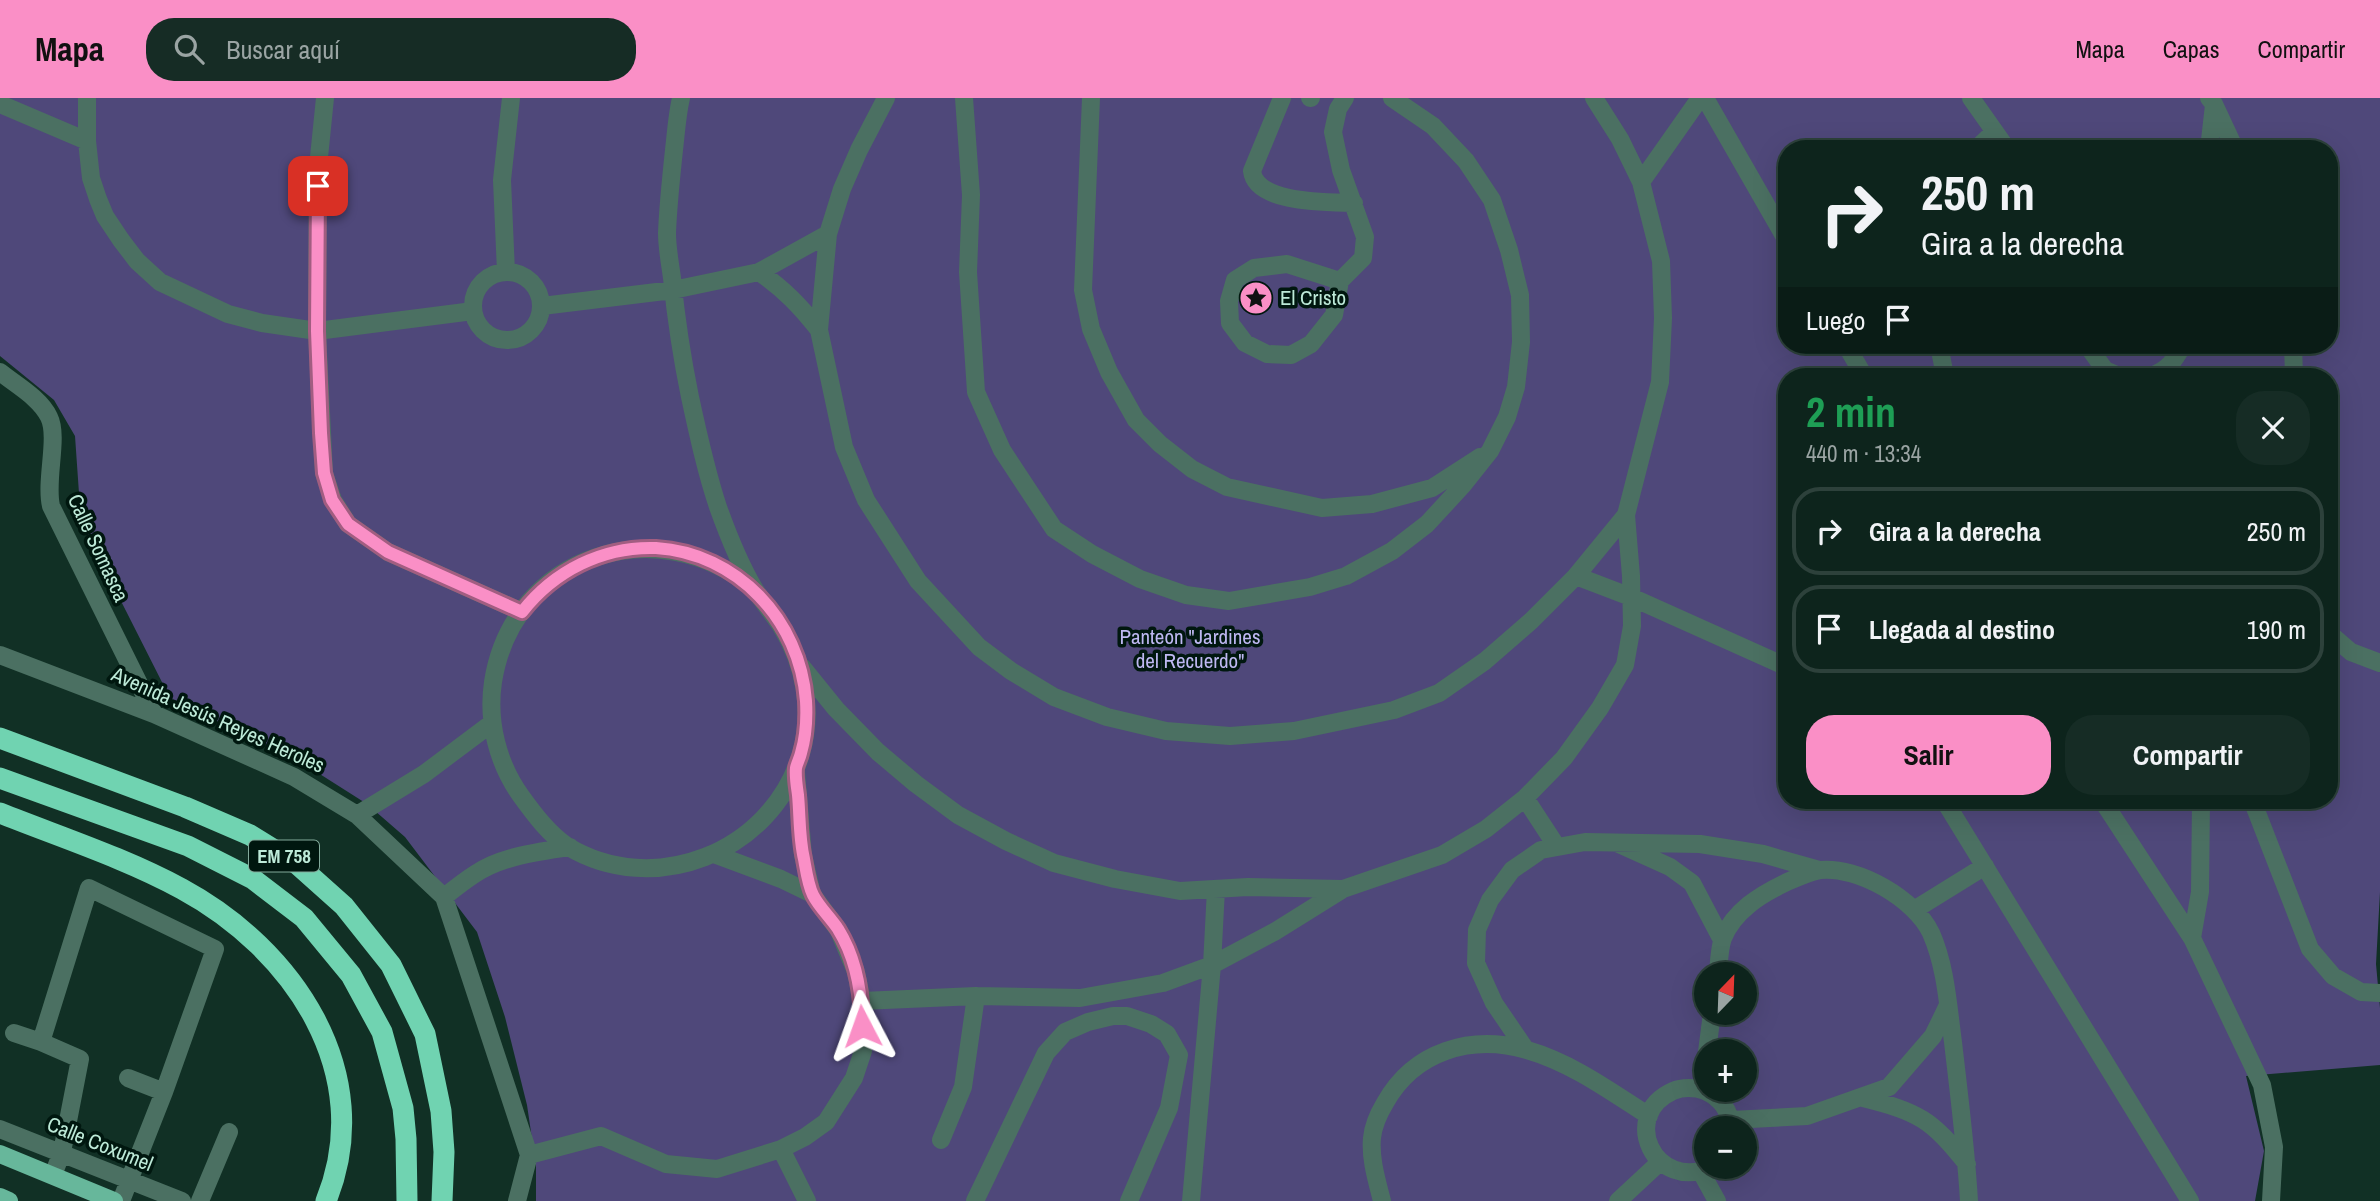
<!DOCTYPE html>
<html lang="es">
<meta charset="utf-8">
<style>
:root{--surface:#0d241c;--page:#162c25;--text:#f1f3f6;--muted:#9aa4a3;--line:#2d413b;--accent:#fa8fc6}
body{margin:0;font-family:"Archivo Narrow",sans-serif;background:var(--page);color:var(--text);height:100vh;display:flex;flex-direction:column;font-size:26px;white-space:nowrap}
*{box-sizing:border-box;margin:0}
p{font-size:23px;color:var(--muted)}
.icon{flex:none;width:38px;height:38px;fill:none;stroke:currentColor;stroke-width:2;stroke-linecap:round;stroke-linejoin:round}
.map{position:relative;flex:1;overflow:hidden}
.panel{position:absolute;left:1778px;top:270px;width:560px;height:441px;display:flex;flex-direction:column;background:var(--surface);border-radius:28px;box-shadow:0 7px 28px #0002,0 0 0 2px var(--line)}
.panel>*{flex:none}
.banner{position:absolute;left:1778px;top:42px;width:560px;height:214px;border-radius:28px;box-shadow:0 7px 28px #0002,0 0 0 2px var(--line);background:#0d241c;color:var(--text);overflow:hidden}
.needle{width:46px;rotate:23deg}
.tools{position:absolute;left:1694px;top:864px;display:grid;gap:14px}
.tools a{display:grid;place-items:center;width:63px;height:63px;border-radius:50%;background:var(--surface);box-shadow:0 7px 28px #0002,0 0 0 2px var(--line);font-size:35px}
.pin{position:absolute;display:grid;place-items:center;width:60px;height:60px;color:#fff;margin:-30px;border-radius:14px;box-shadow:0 4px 10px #0006}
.me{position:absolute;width:77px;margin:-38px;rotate:356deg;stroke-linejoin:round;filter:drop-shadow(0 0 5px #0008)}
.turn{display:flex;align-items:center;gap:24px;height:147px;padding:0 28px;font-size:32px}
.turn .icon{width:91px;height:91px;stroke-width:2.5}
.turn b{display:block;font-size:49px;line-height:60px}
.then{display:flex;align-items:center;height:66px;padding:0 28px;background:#0003;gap:14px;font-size:26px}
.round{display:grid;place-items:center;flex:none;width:74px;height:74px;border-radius:28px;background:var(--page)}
.head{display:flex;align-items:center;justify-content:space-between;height:119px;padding:0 28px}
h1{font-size:42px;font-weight:800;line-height:52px;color:#1e9e55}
.action{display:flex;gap:14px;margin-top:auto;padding:14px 28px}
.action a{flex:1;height:80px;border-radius:28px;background:var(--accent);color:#111;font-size:28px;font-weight:800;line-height:80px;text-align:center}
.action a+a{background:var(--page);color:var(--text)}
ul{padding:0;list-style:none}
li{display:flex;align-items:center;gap:21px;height:88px;margin:0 14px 10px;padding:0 14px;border:4px solid var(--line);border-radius:28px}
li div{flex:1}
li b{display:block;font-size:26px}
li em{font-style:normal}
header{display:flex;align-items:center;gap:42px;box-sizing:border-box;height:98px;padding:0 35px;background:var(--accent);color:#111}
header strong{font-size:33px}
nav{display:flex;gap:38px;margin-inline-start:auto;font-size:24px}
.search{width:490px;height:63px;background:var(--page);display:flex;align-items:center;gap:18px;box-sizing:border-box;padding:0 24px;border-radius:28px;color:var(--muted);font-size:26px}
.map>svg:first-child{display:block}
.green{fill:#4f487a;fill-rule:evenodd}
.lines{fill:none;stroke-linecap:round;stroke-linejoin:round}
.minor{stroke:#4b7062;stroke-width:18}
.major{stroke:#67b79b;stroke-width:18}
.highway{stroke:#70d3b1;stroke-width:21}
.route-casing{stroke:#a25d81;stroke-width:18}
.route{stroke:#fa8fc6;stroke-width:12}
.labels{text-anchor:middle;stroke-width:7;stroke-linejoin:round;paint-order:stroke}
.shield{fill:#00170f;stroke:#84ab9c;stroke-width:2}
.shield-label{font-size:19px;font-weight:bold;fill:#bdead8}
.poi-label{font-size:21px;fill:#bdead8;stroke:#00170f;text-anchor:start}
.street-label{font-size:21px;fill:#bdead8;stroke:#00170f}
.park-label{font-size:21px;fill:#beb8f2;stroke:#00170f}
</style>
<header>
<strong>Mapa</strong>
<div class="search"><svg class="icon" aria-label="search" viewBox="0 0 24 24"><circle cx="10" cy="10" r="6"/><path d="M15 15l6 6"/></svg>Buscar aquí</div>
<nav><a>Mapa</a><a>Capas</a><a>Compartir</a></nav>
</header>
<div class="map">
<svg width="2380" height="1103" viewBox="0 0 2380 1103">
<rect width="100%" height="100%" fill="#113025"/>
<path class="green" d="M0 0H2380V794L2376 866 2380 910V967L2246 978 2264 1053 2255 1103H536V1068L527 1007 505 919 477 834 405 739 367 706 304 666 170 600 81 424 75 338 54 302 0 258ZM1787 51H2329V247H1787ZM1787 278H2329V702H1787ZM1706 877H1745V915H1706ZM1706 954H1745V992H1706ZM1706 1031H1745V1069H1706Z"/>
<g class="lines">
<path class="minor" d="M87 0V43L91 80 98 101 105 118 121 142 137 163 160 184 228 216 262 225 317 233 473 213
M325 0 318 69 317 233 324 375 333 402 348 426 388 454 522 514
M681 0C677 17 676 35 674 52 671 80 668 108 667 135 667 150 670 165 672 180 676 220 682 260 690 299 698 336 706 373 718 409 728 437 740 467 755 492 763 504 773 516 781 528 805 567 814 615 800 659 770 754 654 801 567 748 549 736 534 716 521 698 498 666 487 624 493 584 513 456 658 411 754 491
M886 0 859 52 842 91 828 136 819 232 844 349 866 402 918 483 979 549 1011 573 1054 599 1107 619 1166 633 1230 638 1294 633 1394 612 1439 595 1485 563 1531 523 1576 478 1626 417 1660 284 1663 220 1661 163 1641 84 1620 41 1594 0
M964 0 971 97 968 174 976 294 1002 352 1054 431 1092 456 1140 481 1186 497 1229 503 1310 489 1346 478 1392 453 1427 426 1463 387 1490 353 1507 319 1516 289 1521 244 1520 197 1509 152 1492 102 1466 63 1433 28 1392 0
M1091 0 1083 192 1091 231 1109 274 1136 322 1160 346 1192 371 1227 389 1322 410 1372 406 1432 390 1480 359
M1282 0 1252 73C1256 106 1328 104 1354 105
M1310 0H1311
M1705 0 1787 143
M1971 0 2007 51
M2209 0 2214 6 2235 51
M0 6 87 43
M1976 51 1994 34
M2209 51 2214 7
M1641 84 1700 0
M473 208a34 34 0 1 1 68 0a34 34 0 1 1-68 0Z
M506 174 502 82 511 0
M759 174C784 191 801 209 819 232
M1340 183 1287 166 1254 170 1235 182 1229 203 1230 225 1245 245 1267 256 1291 257 1311 246 1334 217 1340 183 1363 160 1365 139 1341 72 1333 34 1338 11 1345 0
M542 208 673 192 759 174 828 136
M1846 247 1864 278
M1939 247 1945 278
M2087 247 2105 272 2119 278
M2293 247 2294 278
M0 274C16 287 40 300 49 319 59 339 45 382 51 408L154 616
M2151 278C2168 272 2174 263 2183 247
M1576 478 1631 499 1787 569
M2329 535 2351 554 2380 565
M0 557 154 616 294 679 357 717 444 799 529 1057 517 1103
M802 569 836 611 878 654 916 686 958 717 1006 743 1054 765 1115 781 1180 793 1248 789 1343 791
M1525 700 1557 749
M1944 702 2190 1103
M2102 702 2192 840
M2201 702 2200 794 2192 840 2262 987 2274 1049 2271 1103
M2252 702 2310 851 2333 878 2361 894 2380 895
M357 717 424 676 492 625
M1619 746 1670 769 1692 785 1722 842
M714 756 781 781 812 796
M444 799C454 791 464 783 475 776 502 758 538 754 570 749
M1914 812 1985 768
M1718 877C1719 865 1719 851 1723 840 1734 813 1760 797 1785 785 1796 780 1808 774 1820 772 1858 768 1915 801 1931 835 1946 869 1948 908 1953 944 1959 997 1966 1050 1969 1103
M862 903 976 898 1080 900 1163 885 1212 867 1274 834 1343 791 1442 757 1486 731 1525 700 1564 660 1600 610 1625 567 1632 528 1631 478 1626 417
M14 935 41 944 80 961 62 1054 53 1077
M41 944 89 790 215 851 164 994 121 1103
M1526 952 1494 905 1476 865 1477 832 1490 802 1512 772 1541 752 1585 744 1700 746 1763 756 1819 772
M1707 954 1712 915
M128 980 164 994
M1702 992 1706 961
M1863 1000C1919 1014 1931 1021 1967 1066
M1731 1022 1807 1018 1889 989 1933 938 1948 907
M0 1031 182 1103
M941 1042 963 989 976 898
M781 1051 807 1103
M529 1057 601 1038 666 1066 717 1071 781 1051 805 1039 826 1024 854 980 863 953 862 903 856 874 839 833 812 796 803 757 796 674
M1712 1069C1654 1095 1619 1017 1673 993 1682 989 1695 989 1705 993 1721 1000 1730 1013 1732 1031
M1701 1074 1717 1103
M200 1103 229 1034
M975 1103 1046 955 1065 934 1088 924 1113 918H1127L1151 926 1167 936 1179 957 1169 1010 1129 1103
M1191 1103 1212 867 1216 791
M1382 1103C1377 1083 1370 1061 1372 1040 1373 1029 1379 1015 1385 1005 1414 953 1471 936 1527 952 1572 965 1610 993 1649 1018
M1618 1103 1660 1064"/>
<path class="major" d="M0 1056 114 1103
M0 1099 9 1103"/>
<path class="highway" d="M0 640 185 709 250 737 297 766 344 808 391 867 425 936 441 1013 444 1054 442 1103
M0 680 188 748 253 781 304 820 351 877 382 934 403 1010 406 1041 407 1103
M0 715C60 739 125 760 182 791 293 851 378 975 326 1103"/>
</g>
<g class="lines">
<defs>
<path id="route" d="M318 88 317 233 321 335 324 375 332 402 348 426 388 454 522 514C554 473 603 448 656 450 737 455 800 522 806 603 807 620 806 638 801 655 800 660 797 665 796 670 795 679 797 689 798 697 800 718 799 740 804 761 806 772 808 787 813 797 819 809 830 819 838 831 856 860 862 895 862 928"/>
</defs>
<use href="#route" class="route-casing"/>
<use href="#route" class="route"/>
</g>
<defs>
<symbol id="sight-disc" viewBox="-11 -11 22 22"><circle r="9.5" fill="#fa8fc6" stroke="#00170f"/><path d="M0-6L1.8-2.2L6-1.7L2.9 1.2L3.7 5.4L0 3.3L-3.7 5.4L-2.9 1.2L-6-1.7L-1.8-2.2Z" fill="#111"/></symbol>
</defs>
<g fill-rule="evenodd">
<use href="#sight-disc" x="1237" y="181" width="38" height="38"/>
</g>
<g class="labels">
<rect class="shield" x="249" y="742.5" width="70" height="31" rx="5"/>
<g class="shield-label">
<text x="284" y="765">EM 758</text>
</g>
<g class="poi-label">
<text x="1280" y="207">El Cristo</text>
</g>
<g class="street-label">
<text transform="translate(98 450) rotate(65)" y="7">Calle Somasca</text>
<text transform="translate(218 622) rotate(24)" y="7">Avenida Jesús Reyes Heroles</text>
<text transform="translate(100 1046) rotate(22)" y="7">Calle Coxumel</text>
</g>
<g class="park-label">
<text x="1190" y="546">Panteón "Jardines<tspan x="1190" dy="24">del Recuerdo"</tspan></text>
</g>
</g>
</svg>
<div class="tools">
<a><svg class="needle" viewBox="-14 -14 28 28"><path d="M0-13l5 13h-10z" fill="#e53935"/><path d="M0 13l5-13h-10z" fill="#9aa4a3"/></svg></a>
<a>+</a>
<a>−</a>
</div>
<div class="pin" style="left:318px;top:88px;background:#d93025"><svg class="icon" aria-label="arrive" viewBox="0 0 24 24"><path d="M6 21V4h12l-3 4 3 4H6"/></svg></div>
<svg class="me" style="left:862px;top:928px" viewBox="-20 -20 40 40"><path d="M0-17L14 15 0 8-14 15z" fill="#fa8fc6" stroke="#fff" stroke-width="4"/></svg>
<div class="banner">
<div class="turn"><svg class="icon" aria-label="right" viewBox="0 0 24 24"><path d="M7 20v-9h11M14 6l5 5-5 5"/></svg><div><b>250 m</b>Gira a la derecha</div></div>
<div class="then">Luego<svg class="icon" aria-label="arrive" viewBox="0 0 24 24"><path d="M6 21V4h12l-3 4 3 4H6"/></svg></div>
</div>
<section class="panel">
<div class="head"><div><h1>2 min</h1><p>440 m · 13:34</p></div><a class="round"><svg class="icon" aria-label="close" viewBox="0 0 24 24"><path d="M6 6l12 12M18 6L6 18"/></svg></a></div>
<ul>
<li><svg class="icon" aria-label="right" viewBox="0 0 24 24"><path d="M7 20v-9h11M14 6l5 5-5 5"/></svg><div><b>Gira a la derecha</b></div><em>250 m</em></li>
<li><svg class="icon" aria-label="arrive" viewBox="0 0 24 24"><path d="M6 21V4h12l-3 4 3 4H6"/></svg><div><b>Llegada al destino</b></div><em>190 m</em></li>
</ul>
<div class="action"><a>Salir</a><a>Compartir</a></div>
</section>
</div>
